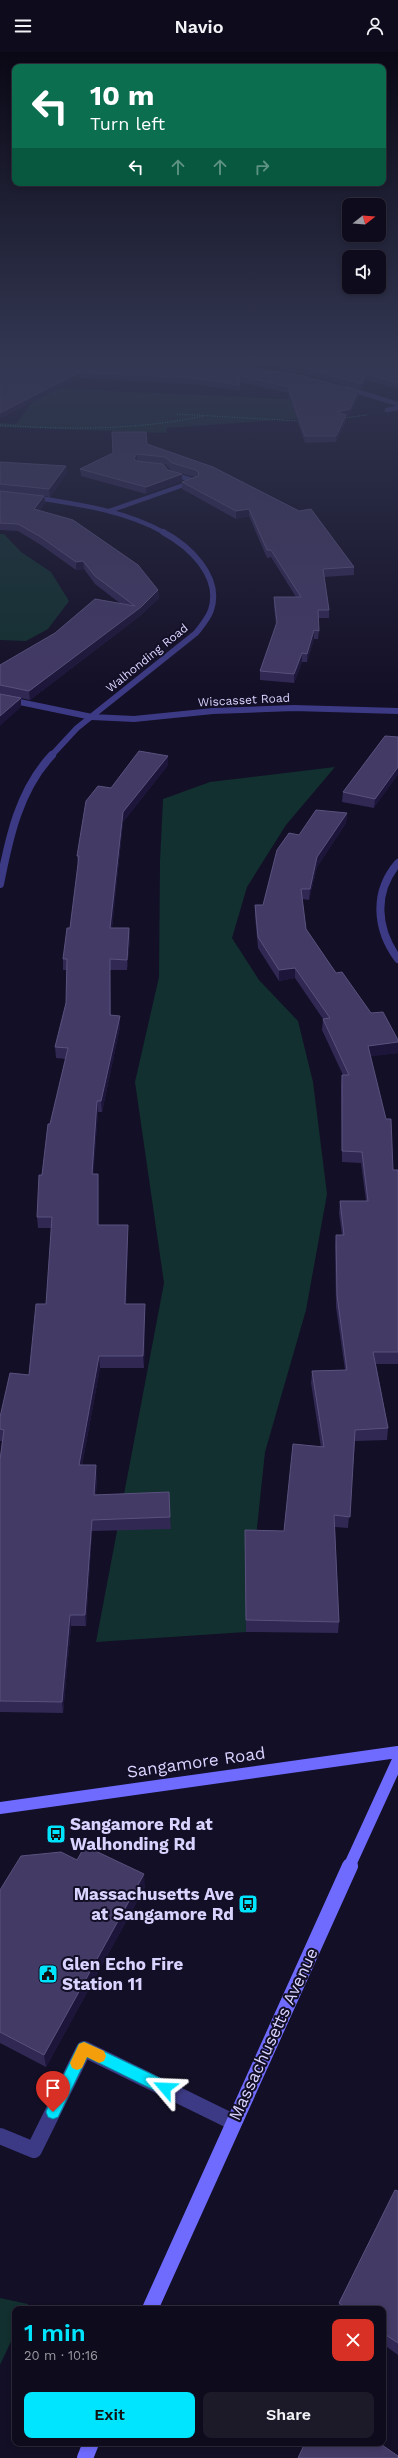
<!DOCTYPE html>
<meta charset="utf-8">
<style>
:root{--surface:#0e0b1c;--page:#1c1929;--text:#f1f3f6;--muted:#9b9ba3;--line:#2e2b3b;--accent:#00e5ff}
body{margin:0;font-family:"Work Sans",sans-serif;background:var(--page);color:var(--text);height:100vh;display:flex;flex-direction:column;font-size:15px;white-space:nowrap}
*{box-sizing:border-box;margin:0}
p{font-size:13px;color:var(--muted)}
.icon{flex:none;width:22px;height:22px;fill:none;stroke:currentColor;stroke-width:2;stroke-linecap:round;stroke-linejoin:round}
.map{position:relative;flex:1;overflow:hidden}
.panel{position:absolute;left:12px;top:2254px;width:374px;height:140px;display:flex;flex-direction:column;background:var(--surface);border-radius:8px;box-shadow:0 2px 6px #0003,0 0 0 1px var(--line)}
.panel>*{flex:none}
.hud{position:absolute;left:12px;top:12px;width:374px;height:122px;border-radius:8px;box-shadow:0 2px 6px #0003,0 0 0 1px var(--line);background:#0b6e4f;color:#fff;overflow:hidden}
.needle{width:26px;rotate:73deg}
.buttons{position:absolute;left:342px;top:146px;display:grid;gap:8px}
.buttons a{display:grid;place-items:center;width:44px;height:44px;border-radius:8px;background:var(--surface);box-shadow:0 2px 6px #0003,0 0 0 1px var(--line);font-size:20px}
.pin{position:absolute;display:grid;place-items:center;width:34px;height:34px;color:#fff;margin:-41px -17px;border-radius:50% 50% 50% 0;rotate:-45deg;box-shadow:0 0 4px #0007}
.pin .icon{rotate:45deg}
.me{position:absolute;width:44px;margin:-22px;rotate:296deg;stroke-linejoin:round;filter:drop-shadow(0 0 3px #0008)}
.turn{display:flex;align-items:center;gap:14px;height:84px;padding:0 12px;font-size:18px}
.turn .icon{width:52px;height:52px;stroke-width:2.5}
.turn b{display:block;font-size:28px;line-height:34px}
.lanes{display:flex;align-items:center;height:38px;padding:0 12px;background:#0003;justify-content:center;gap:20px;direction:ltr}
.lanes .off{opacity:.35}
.round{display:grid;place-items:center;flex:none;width:42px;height:42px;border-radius:8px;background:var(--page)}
.headline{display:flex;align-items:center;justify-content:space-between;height:68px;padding:0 12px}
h1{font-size:24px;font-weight:600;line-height:30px;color:var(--accent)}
.button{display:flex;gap:8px;margin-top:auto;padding:8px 12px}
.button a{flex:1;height:46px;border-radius:8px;background:var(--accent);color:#111;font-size:16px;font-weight:600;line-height:46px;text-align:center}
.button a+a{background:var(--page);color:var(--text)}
header{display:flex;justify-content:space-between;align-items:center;height:52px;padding:0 12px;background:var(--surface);font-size:18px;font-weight:600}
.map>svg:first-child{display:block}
.green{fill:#12302f}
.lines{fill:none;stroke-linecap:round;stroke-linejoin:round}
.path{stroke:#2fb8b0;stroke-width:1;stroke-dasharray:1 1.5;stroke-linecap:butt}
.lane-far1{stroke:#3d3a85;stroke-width:4.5}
.lane{stroke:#3d3a85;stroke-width:16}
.street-far2{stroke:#3d3a85;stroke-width:4.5}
.street-far1{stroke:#3d3a85;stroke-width:6}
.street{stroke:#3d3a85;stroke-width:8}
.secondary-far1{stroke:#6f6bff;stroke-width:12}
.secondary{stroke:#6f6bff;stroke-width:16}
.wall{fill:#312854}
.shaded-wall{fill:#1d163a}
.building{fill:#433a66;stroke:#5a527e}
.route{fill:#00e5ff;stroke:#0095a6}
.slow{fill:#f59e0b}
.labels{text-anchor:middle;stroke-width:4;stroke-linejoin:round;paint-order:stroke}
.far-street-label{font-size:12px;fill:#d9d4ff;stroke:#130f26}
.near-street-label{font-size:17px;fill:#d9d4ff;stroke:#130f26}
.near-poi-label{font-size:17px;font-weight:bold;fill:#d9d4ff;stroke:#130f26;text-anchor:start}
</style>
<header><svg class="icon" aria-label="menu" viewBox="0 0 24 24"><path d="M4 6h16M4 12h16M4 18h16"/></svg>Navio<svg class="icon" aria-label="person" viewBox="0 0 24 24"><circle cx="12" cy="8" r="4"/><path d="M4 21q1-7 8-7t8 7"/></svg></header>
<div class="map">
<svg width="398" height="2406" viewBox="0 0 398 2406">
<rect width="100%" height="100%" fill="#130f26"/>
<path class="green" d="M43 336 309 348 304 366 166 376 167 381 0 375V371L16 372Z
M0 482H4L21 500 51 520 69 549 48 577 26 589 0 588Z
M335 715 286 773 247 835 232 886 259 928 298 969 313 1030 327 1142 306 1258 265 1400 246 1580 96 1590 164 1231 135 1030 159 925 160 809 163 747 210 730Z
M0 2246 28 2252 26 2257H15V2281L0 2313Z"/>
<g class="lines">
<path class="path" d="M177 362 299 369
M344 366 367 363
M0 373C69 378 136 378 204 364"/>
<path class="lane-far1" d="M109 459 195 429 169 421"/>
<path class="lane" d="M0 2084 34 2098 84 1997 233 2070"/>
<path class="street-far2" d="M346 336 398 352
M387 358 398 356
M32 445C77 452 124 458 165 481"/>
<path class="street-far1" d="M0 646 92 665 134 667 213 659 294 656 398 659
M51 704 77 676 196 581C202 573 208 567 211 558 222 524 189 494 163 480"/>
<path class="street" d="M398 811C373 840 376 877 398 907
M0 832C9 786 19 738 52 703"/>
<path class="secondary-far1" d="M0 1756 398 1700
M349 1815 398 1708"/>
<path class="secondary" d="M150 2257 350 1814
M85 2406 91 2391"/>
</g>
<path class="wall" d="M0 306H171L358 345 349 363 346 364V369L336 390 305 391 288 341 240 330V339L193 332 80 326Z
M189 306H398V337L366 328 361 338 306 322 220 308Z
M147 392 213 415 354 515V523L324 525 329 558V566H318L319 579 318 587H314L307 610H302L294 631 260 628V619L276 573 274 554V545H296L271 505 267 506 249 464 236 467 182 437V430L195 425 172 419 165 412 152 411 168 418 182 429 146 442 81 424 80 417Z
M0 410 66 414 67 421 50 445 44 444 45 451 39 459 158 538 159 546 141 563 30 648 0 642V613L121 552 95 532 84 517 76 518 41 493 18 479 0 478Z
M398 685 374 756 342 750 343 740Z
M168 713 123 770 112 876H129L130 886 127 918H110L111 963 120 975 102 1060H98L93 1122H98L99 1173 128 1184 126 1252H145V1263L144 1316H100L82 1413 97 1424 96 1442 170 1465 171 1477 92 1479 86 1574H71L63 1661 0 1660V1408L2 1389H0V1365L29 1323 46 1252 52 1176H38L37 1165 42 1123 50 1072 66 1007 56 1006 55 995 66 951 67 918H63V907L70 876 78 814 77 804 111 736Z
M347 761 346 771 317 815 309 848 302 847 306 877 336 921 398 1001 370 1004 393 1118H398V1312H376L388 1376 387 1388 355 1389 348 1476 335 1475 339 1570 338 1581 246 1580 245 1478 284 1479 321 1395 311 1331 312 1319 345 1318 336 1255 335 1194 336 1183H342L339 1161 340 1149H366L361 1111 342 1110 341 1034 342 1023H343L322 978 323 967 295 926 279 929 258 896 255 864V853H263L299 783Z
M77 1808 145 1835 46 2015 0 1991V1838Z
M398 2139V2303L383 2292V2257H338L339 2251Z"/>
<path class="shaded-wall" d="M80 320V326L0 367V361Z
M366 322V328L361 338 362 332Z
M358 339V345L349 363 346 364V369L336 390 337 360Z
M137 402V409L134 413V406Z
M66 414 67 421 50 445 49 437Z
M182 422V429L146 442V435Z
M44 444 45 451 35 465 34 457Z
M249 457V464L236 467V459Z
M83 509 84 517 76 518V510Z
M158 538 159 546 141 563 30 648 29 639Z
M314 578V587L307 610V602Z
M302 601V610L294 631V622Z
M21 646V655L0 674V664Z
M168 704V713L123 770 111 886 110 876 123 760Z
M398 715V723L374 756 375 747Z
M347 761 346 771 317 815 309 848 310 837 317 805Z
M129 876 130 886 127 918V908Z
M295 916V926L279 929V918Z
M120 964V975L102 1060 101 1049Z
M398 990V1001L367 1005 368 994Z
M97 1049 98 1060 93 1133 92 1122Z
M98 1122 99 1133V1184L98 1173Z
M128 1173V1184L126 1263 125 1252Z
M145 1252V1263L144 1316 143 1304Z
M99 1304 100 1316 80 1424 79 1413Z
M96 1413 97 1424 95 1454 94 1443Z
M92 1468V1479L86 1574 85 1563Z
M70 1563 71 1574 63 1661 62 1650Z
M144 1822 145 1835 46 2015 44 2003Z"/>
<path class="building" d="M0 306H171L219 310 304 324 358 339 350 357 337 360 346 363 336 384H305L288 335 238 323 240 333 193 326 80 320 0 361Z
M239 306H398V331L366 322 362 332 306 316Z
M112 380H146L147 392 213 415 299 459 311 457 354 515 323 517 329 558H318L319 579 314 578 307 602 302 601 294 622 260 619 277 570 274 545H301L271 498H267L249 457 236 459 182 430 198 424 199 421 196 418 172 411 165 405 137 402 134 406 136 409 163 412 168 418 182 422 146 435 80 417 113 401Z
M0 410 66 414 49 437 0 432Z
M0 439 44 444 34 457 73 468 138 513 158 538 141 555 29 639 0 633V613L55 581 95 547 135 554 95 524 83 509 76 510 41 485 18 472 0 471Z
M0 642 21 646 0 664Z
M385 684 398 685V715L375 747 343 740Z
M139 699 168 704 123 760 110 876H129L127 908 110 907V963L120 964 101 1049H97L92 1122H98V1173H128L125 1252H145L143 1304H99L79 1413H96L94 1443 169 1440 170 1465 92 1468 85 1563H70L62 1650 0 1649V1408L4 1378 0 1377V1365L10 1321 29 1323 36 1252H46L52 1165H37L39 1123H42L48 1072H50L68 996 55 995 66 951 67 907H63L67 876H70L79 804H77L86 749 98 734 111 736Z
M316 758 347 761 317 805 310 837H301L306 877 336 921 342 920 371 961 383 960 398 988V990L368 994 386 1067H391L393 1118H398V1300H373L388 1376 355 1378 350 1465 334 1463 339 1570 246 1568 245 1478 284 1479 293 1392 324 1395 312 1319 347 1318 337 1243 336 1183H344L340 1149H368L362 1100 342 1099V1023H349L323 967 330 966 295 916 279 918 258 885 255 853H263L277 798 289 781 299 783Z
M85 1794 144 1822 44 2003 0 1980V1838L21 1804 61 1800 77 1808Z
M395 2138 398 2139V2291L383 2281V2257H348L339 2251Z
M305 2391H379L398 2404V2406H298Z"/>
<linearGradient id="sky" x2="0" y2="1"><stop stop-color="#0a0815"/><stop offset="0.48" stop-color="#333752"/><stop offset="1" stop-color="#333752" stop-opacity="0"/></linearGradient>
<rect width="398" height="642" fill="url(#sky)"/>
<path class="route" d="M84 1990 170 2031 172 2036 170 2041 165 2043 160 2041 87 2005 58 2065 53 2067 48 2065 46 2060 48 2055 79 1992Z"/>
<path class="slow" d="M84 1990 104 1999 106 2004 104 2009 99 2011 87 2005 82 2016 77 2018 72 2016 70 2011 79 1992Z"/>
<defs>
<symbol id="bus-square" viewBox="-11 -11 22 22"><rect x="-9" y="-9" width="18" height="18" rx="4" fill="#00e5ff" stroke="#130f26"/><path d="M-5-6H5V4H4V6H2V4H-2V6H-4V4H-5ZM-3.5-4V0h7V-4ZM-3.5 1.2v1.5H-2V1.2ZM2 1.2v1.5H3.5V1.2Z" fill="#111"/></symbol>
<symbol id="civic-square" viewBox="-11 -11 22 22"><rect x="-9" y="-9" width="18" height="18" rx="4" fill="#00e5ff" stroke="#130f26"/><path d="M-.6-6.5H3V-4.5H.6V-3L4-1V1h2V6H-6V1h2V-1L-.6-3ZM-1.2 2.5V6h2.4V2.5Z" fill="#111"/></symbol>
</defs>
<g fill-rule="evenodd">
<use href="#bus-square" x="45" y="1771" width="22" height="22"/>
<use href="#bus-square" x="237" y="1841" width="22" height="22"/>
<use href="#civic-square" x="37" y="1911" width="22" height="22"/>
</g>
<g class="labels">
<g class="far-street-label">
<text transform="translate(147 606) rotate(-39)" y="4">Walhonding Road</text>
<text transform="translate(244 648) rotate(-3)" y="4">Wiscasset Road</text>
</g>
<g class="near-street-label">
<text transform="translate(196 1710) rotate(-8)" y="6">Sangamore Road</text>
<text transform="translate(273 1982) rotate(-65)" y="6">Massachusetts Avenue</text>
</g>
<g class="near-poi-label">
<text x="70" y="1778">Sangamore Rd at<tspan x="70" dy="20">Walhonding Rd</tspan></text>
<text x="234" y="1848" text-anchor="end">Massachusetts Ave<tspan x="234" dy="20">at Sangamore Rd</tspan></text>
<text x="62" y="1918">Glen Echo Fire<tspan x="62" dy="20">Station 11</tspan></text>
</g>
</g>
</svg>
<div class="buttons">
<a><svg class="needle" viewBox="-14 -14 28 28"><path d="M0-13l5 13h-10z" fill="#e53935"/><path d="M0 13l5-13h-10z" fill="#9b9ba3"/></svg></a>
<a><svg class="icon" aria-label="sound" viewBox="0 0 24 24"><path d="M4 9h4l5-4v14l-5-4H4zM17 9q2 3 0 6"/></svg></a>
</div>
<div class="pin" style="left:53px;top:2060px;background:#d93025"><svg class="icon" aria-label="arrive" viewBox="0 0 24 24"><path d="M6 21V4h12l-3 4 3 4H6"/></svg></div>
<svg class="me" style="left:165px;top:2036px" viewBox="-20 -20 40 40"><path d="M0-17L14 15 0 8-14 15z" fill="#00e5ff" stroke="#fff" stroke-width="4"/></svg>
<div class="hud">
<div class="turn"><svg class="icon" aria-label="left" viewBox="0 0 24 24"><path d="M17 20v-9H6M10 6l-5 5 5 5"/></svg><div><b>10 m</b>Turn left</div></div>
<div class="lanes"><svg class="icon" aria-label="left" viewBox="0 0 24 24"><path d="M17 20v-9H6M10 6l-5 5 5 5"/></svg><svg class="icon off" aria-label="ahead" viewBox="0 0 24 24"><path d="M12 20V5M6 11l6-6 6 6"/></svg><svg class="icon off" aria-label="ahead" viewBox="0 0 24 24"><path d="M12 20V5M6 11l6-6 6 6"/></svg><svg class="icon off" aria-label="right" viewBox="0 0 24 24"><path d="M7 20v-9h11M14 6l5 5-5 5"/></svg></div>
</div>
<section class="panel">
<div class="headline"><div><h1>1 min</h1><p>20 m · 10:16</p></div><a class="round" style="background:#d93025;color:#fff"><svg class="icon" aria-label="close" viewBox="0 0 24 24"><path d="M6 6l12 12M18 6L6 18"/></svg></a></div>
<div class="button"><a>Exit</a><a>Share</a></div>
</section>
</div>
